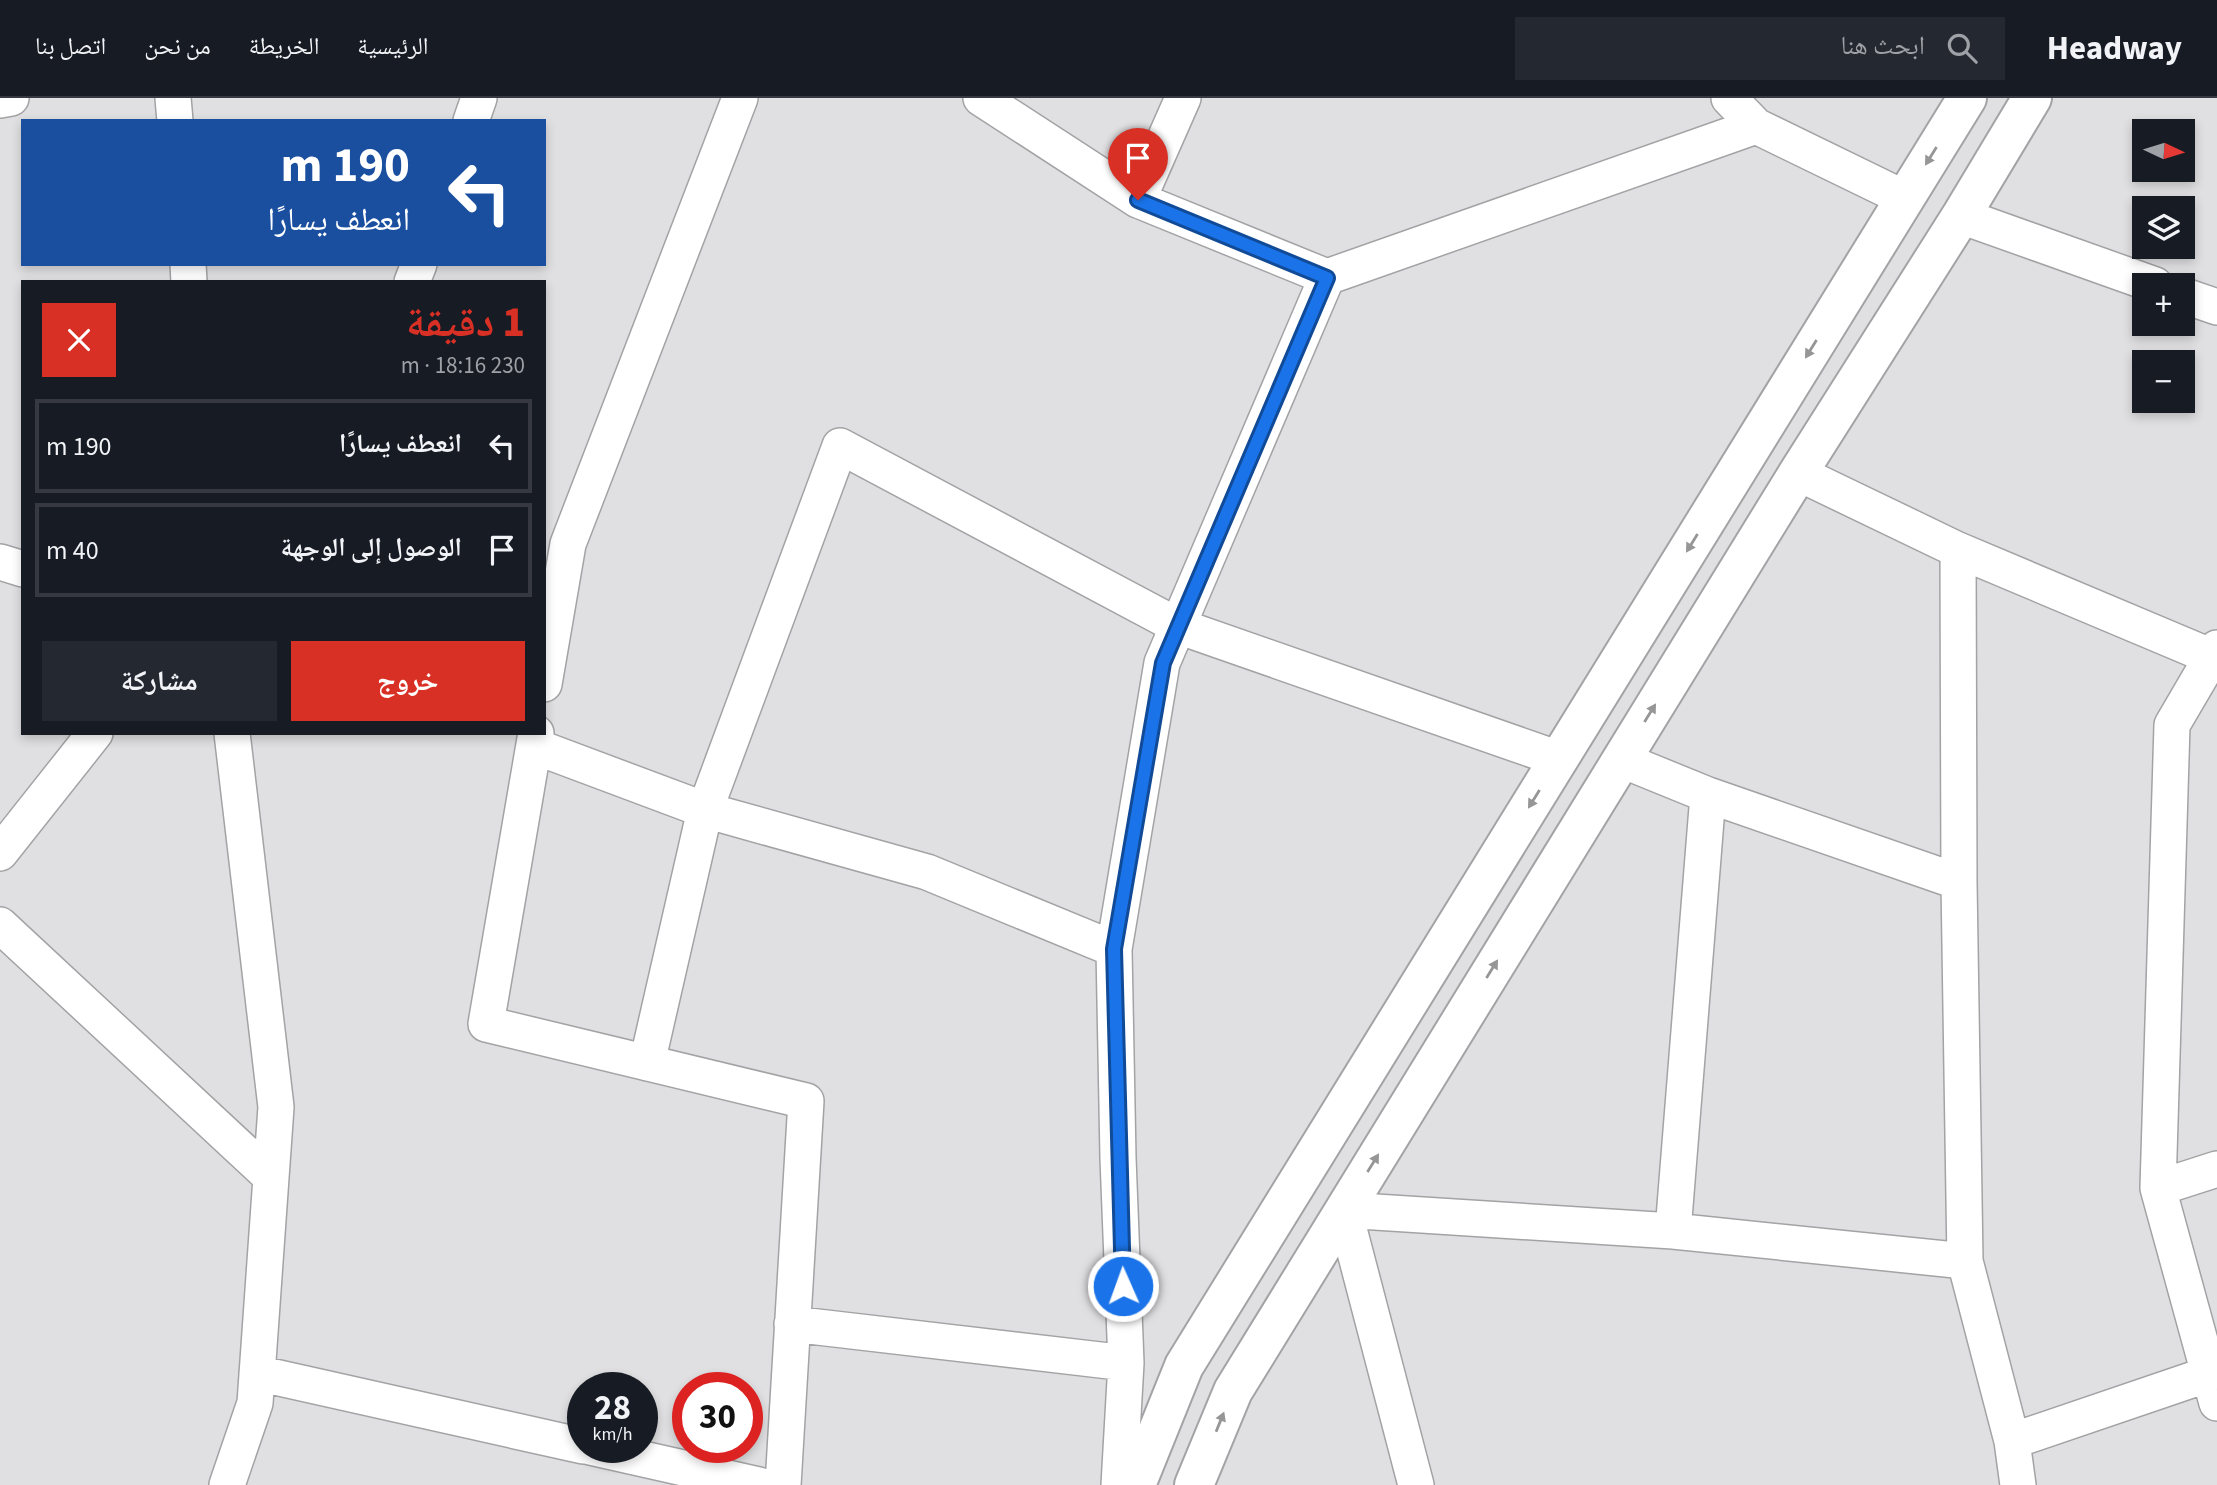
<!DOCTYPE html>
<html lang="ar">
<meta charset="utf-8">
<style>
:root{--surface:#171b24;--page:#242831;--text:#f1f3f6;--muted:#9ea1a6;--line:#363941;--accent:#d93025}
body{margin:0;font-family:"Source Sans 3","Noto Naskh Arabic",sans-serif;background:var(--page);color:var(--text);direction:rtl;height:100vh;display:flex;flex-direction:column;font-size:26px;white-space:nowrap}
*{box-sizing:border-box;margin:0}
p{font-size:23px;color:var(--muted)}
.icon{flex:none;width:38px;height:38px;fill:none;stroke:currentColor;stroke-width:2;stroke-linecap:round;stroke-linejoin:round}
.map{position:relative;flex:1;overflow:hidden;direction:ltr}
.side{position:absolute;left:21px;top:182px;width:525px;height:455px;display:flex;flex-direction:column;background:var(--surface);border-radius:0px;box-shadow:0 4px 10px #0003;direction:rtl}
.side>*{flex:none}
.banner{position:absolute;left:21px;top:21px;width:525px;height:147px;border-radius:0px;box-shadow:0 4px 10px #0003;direction:rtl;background:#1a4fa0;color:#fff;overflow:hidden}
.needle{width:46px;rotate:94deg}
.tools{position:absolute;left:2132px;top:21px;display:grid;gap:14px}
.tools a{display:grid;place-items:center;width:63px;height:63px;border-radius:0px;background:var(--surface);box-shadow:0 4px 10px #0003;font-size:35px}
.speed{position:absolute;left:567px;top:1274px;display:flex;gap:14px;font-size:35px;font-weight:700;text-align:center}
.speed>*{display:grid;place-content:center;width:91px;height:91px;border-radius:50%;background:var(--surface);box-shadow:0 4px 10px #0003;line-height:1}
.speed small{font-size:18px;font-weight:400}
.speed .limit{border:10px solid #d22;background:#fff;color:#111}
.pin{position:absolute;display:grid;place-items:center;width:60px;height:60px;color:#fff;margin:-72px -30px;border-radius:50% 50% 50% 0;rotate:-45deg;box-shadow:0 0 7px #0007}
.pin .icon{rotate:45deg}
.me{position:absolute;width:77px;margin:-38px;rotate:358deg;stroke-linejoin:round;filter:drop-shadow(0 0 5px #0008)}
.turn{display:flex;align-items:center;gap:24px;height:147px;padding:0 21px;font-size:32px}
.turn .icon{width:91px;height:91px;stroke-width:2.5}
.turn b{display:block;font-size:49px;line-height:60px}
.round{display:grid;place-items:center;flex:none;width:74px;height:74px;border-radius:0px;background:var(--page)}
.summary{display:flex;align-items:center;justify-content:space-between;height:119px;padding:0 21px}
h1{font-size:42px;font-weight:800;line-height:52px;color:var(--accent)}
.action{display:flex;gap:14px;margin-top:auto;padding:14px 21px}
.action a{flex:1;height:80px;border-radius:0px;background:var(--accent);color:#fff;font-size:28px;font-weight:800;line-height:80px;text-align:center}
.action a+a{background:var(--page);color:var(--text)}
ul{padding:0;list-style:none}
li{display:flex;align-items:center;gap:21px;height:94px;margin:0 14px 10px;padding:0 7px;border:4px solid var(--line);border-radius:0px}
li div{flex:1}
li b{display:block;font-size:26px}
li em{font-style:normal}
header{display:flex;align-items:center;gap:42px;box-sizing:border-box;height:98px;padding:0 35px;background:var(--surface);border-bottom:2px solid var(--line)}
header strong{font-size:33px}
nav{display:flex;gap:38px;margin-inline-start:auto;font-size:24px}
.search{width:490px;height:63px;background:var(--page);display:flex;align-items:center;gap:18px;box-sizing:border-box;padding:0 24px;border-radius:0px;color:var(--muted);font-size:26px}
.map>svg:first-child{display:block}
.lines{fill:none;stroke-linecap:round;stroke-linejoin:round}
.minor-casing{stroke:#a3a3a5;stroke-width:38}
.tertiary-casing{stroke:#a3a3a5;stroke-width:42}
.minor{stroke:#fff;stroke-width:35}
.tertiary{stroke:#fff;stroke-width:38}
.oneway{fill:#969697}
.route-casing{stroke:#114b97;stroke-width:18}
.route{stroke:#1a73e8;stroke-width:12}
</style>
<header>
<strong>Headway</strong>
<div class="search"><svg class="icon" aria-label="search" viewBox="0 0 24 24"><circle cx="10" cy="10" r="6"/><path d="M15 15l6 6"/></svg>ابحث هنا</div>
<nav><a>الرئيسية</a><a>الخريطة</a><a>من نحن</a><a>اتصل بنا</a></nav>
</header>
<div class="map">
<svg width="2217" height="1387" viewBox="0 0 2217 1387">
<rect width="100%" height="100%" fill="#e0e0e2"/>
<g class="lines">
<defs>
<path id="minor" d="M173 0 175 23
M981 0 1138 102 1327 179
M1729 0 1756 28
M0 2 11 0
M471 23 479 0
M1138 102 1183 0
M1961 118 2155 187
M188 166 189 184
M412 184 419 166
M2182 197 2217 209
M1798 375 1958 452 2217 561
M1958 452 1959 784 1965 1163
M0 464 23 471
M544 586 568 446 740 0
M536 635 486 926 806 1003 783 1387
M534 648 705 712 927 774 1114 851
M1622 662 1708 697 1959 784
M0 755 95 635
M0 827 271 1079
M647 965 705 712 840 348 1178 528 1559 661
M2217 1071 2158 1090 2217 1305
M2158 1090 2172 627 2217 550
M1673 1133 1708 697
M792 1226 1126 1265
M257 1275 583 1348
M2012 1343 2209 1276
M590 1349 759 1387
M227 1387 255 1305 276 1009 232 635
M1119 1387 1126 1265 1118 1060 1114 851 1162 565 1327 179 1756 28 1904 100
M1416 1387 1344 1112 1673 1133 1965 1163 2012 1343 2018 1387"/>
<path id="tertiary" d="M1136 1387 1184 1268 1967 0
M1194 1387 1233 1293 1798 375 1961 118 2032 0"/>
</defs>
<use href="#minor" class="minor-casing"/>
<use href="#tertiary" class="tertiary-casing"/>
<use href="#minor" class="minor"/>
<use href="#tertiary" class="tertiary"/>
</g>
<defs><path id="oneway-solid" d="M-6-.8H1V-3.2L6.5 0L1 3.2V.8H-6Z" transform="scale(1.75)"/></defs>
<g class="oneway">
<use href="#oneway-solid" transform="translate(1931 58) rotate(122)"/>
<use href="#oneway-solid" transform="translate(1811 251) rotate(122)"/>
<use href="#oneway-solid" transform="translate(1692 445) rotate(122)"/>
<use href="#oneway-solid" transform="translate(1650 615) rotate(-58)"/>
<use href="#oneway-solid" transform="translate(1534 701) rotate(122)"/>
<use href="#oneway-solid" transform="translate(1492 871) rotate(-58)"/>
<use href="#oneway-solid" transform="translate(1373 1065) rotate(-58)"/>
<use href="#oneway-solid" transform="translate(1220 1324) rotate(-68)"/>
</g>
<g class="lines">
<defs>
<path id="route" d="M1123 1188 1114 851 1163 565 1327 180 1138 102"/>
</defs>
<use href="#route" class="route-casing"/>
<use href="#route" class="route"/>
</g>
</svg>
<div class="tools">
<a><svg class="needle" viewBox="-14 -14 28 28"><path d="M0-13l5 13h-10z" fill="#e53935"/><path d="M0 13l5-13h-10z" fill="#9ea1a6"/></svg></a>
<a><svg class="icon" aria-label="layers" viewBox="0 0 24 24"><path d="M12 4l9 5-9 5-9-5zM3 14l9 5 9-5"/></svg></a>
<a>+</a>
<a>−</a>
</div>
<div class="speed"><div>28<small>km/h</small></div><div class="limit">30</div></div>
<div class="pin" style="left:1138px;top:102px;background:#d93025"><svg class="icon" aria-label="arrive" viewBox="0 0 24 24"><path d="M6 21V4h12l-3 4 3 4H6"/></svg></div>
<svg class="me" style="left:1123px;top:1188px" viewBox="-20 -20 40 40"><circle r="17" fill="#1a73e8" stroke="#fff" stroke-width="3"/><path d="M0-11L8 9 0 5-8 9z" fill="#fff"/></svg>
<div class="banner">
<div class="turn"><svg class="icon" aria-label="left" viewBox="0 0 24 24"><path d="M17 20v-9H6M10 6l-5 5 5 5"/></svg><div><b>190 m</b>انعطف يسارًا</div></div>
</div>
<section class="side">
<div class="summary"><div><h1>1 دقيقة</h1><p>230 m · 18:16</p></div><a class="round" style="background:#d93025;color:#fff"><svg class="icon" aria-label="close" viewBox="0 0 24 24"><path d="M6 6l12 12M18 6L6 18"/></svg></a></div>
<ul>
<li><svg class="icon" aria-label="left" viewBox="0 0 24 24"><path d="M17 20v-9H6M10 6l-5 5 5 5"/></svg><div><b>انعطف يسارًا</b></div><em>190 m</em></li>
<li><svg class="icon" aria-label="arrive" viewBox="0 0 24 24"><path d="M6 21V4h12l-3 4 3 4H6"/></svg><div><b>الوصول إلى الوجهة</b></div><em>40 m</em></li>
</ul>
<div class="action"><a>خروج</a><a>مشاركة</a></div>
</section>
</div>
